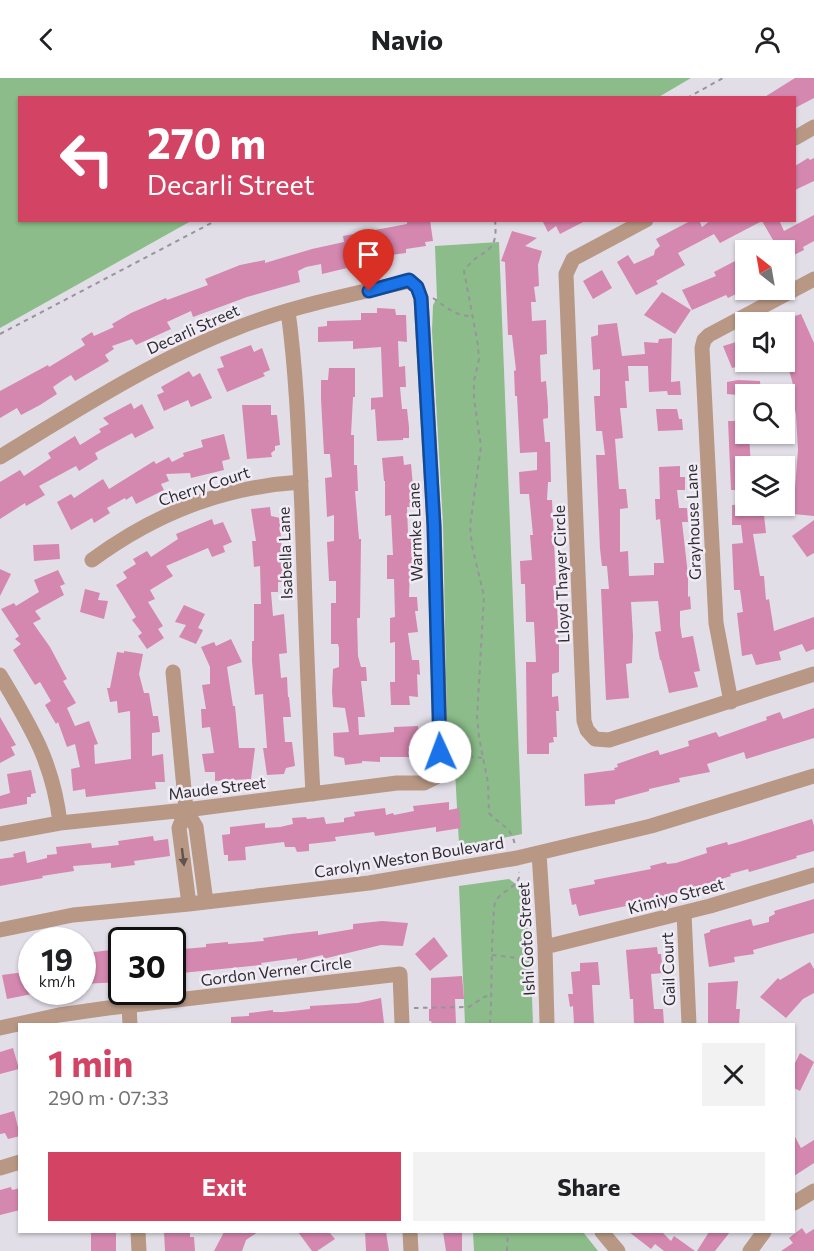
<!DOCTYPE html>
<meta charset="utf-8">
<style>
:root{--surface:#fff;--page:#f2f2f2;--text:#202124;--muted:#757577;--accent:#d34363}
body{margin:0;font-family:Commissioner,sans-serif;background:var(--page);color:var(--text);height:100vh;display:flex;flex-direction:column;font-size:22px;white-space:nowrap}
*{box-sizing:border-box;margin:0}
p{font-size:20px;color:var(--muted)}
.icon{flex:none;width:33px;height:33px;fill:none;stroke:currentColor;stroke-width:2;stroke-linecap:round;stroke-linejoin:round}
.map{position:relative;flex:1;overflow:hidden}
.side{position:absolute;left:18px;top:945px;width:777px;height:210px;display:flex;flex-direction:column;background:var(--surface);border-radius:0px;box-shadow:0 2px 4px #0004}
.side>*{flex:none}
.banner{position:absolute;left:18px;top:18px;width:778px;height:126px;border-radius:0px;box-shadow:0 2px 4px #0004;background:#d34363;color:#fff;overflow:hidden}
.needle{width:39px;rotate:329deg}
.buttons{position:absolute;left:735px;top:162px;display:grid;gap:12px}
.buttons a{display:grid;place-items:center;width:60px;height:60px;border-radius:0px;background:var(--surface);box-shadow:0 2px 4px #0004;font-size:30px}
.speed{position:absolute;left:18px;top:849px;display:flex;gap:12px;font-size:30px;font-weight:700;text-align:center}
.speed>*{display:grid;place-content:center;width:78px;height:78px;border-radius:50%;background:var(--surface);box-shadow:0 2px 4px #0004;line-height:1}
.speed small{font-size:15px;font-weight:400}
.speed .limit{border:3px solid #111;border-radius:9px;background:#fff;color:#111}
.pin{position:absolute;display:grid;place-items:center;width:51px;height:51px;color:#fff;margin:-62px -26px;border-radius:50% 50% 50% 0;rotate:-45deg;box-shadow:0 0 6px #0007}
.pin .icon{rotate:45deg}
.me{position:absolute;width:66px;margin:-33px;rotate:358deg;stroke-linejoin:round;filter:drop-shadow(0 0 4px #0008)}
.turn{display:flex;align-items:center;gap:21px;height:126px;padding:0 30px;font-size:27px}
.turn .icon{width:78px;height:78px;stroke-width:2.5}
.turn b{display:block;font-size:42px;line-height:51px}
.round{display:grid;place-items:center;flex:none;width:63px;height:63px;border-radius:0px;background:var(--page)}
.overview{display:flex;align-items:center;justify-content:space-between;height:102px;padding:0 30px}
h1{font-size:36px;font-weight:700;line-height:45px;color:var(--accent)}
.action{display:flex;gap:12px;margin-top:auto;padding:12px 30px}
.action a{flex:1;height:69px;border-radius:0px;background:var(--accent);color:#fff;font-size:24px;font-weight:700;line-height:69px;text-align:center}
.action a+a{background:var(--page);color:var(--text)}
header{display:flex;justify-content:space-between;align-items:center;height:78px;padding:0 30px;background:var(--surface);font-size:27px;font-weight:700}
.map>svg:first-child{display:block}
.green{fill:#8bbc89}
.building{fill:#d487af}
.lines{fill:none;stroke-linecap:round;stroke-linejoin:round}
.path{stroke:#97949b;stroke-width:2;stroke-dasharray:4.5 4.5;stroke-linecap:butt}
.minor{stroke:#b89884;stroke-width:15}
.oneway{fill:#60534f}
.route-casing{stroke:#114b97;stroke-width:15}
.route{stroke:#1a73e8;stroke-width:10}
.labels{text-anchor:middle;stroke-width:5;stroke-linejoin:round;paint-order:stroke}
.street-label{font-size:16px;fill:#302e32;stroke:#f0ebf5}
</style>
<header><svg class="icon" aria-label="back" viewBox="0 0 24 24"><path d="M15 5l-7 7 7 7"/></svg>Navio<svg class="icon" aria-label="person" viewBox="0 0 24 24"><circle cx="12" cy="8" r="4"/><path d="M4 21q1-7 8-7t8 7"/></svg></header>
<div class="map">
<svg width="814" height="1173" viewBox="0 0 814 1173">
<rect width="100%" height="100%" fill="#e2dee8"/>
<path class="green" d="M0 0H691L657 20H20V142L191 143 0 250Z
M499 164 522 756 474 766H459L455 693 451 677 447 647 443 446 432 253 433 227 437 220 435 168Z
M509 801 528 815 533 946H465L459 808Z
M473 1154H583L598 1173H474Z"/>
<path class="building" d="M795 0H814V20L795 30V20H763Z
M808 80 810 82 814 80V103L795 112V88Z
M814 137V163L803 169 804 172 792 178 795 183 784 189V172H772L768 165 773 162 762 143 720 165 714 156 678 175 685 187 656 203 658 206 636 217 617 184 628 177 634 186 654 177 655 172 660 168 656 161 692 142H699L702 149 711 142H779L784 153Z
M407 142H430L433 163 425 164 426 168 406 171V175L391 177 392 168 367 171 368 177 362 178 364 186 322 196 321 186 306 189 298 193 300 204 247 219 193 239 191 233 167 244 171 251 136 267 132 261 112 268 114 271 105 277 109 283 75 303 71 297 63 302 53 309 57 316 40 327 21 337 17 330 0 340V313L48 287 49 289 85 267 81 261 92 254 94 258 114 249 112 246 131 235 166 220 167 222 208 207 205 201 240 187 265 182V185L312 171 344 164 343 158 407 146Z
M542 142H587L560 156 556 148 548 154Z
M512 153 537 160 525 168 542 173 538 187 539 208 534 209 536 224H531L532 243 546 242 547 276 540 277 541 304 546 303 548 328V340L543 341 545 364H550L551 404H548L547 422H552L559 568V594L552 596V619L558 618 559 633H556L557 659H553L554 664 549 665V676H527L526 584H536L534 544H526L525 506H521L520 483 532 482 530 457H533L529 416H520L519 394 537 392V374L520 375 517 318H515L514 293 516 292 512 257H508L505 184 501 183Z
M735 183 739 190 746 186V211L728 220 726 217 692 232 682 212 716 198 714 194Z
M602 192 612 210 593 221 583 203Z
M662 214 691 232 675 256 644 237Z
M377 230 395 231 396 237H406L407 264 398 263 399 289 405 288 406 309H400L402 331H407L409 349V360H403V362L377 363 375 331 371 332V320L383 319 381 269 353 271V263L318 264V249L327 248V243L361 242V235H377Z
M801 236 814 265V438L793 436 798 372 796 337 792 315 795 314 785 277 791 275 784 260V242Z
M617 245 622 278 645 276 644 264 658 265 659 261 672 260 671 304 680 303 681 317H668L667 313 649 314 648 288H628L629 303H625L627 330H620L623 360 615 361 619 411H626L628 430 620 431V474L628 473 629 498 654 497V485H664L660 441 656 442 655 421H660L659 389 680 388V399H685V412H677L679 430H687L688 444H682L688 497V519L690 518 691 531 680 533V547L682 560 693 558 700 593 694 594 698 609 669 615 661 582H660L655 554 661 553 658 523 631 524 633 558 632 585 626 586 629 620 606 622 601 511H609L607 488H602L600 471 596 377H605L602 353H596L594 318H600V291L593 292 591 259 598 257V247Z
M746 261V286L732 290 723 268Z
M251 267 254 274 262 270 270 292 263 295 265 298 227 314 217 291 224 289 220 279Z
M329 290H355V319H353L351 357H354V387H357L358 413H355L359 461H361L360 540H357L358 578 361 589H366L367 603H361L365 639H358L359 657 394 654V649L418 648 420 667 409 668V679H380V684L362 683V685L345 687 344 680 334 678 333 655 349 654 345 630 333 629 332 613 333 591 339 589V570L338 566H331V525H336V503H329L327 464 334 463V437L327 439 325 400 332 399 330 376H324L321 321V302H328Z
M189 293 193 299 200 295 212 320 191 329 188 322 164 333 157 317 164 314 161 309Z
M738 302 760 303 761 316H746V356H749L751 388H746V412H731L728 343H736L737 317 727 316V304Z
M131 325 134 331 142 326 154 350 135 360 132 355 95 375 98 381 79 393 76 388 39 408 45 417 26 428 25 425 0 441V404L20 392 24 398 51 380 48 375 75 358 80 367 101 354 99 351 109 346 103 340Z
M242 327H271V337H277L280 367 275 368V372L271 375 272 379 247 381Z
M656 331H677L679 341H682L683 352 658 353Z
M224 356 230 381 222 383 224 392 191 400 190 395 166 396 169 403 161 406 164 412 136 426 132 418 126 422 125 420 107 430 110 435 94 445 92 440 71 452 57 424 71 416 74 420 103 401 109 411 154 383 156 386 169 379 172 384 184 378 183 375 203 369 201 362Z
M403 378 404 387 411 386 413 408 412 429H407L408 455H414L416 492H410L409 519H417L418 533H415L418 554 408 555 412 582H419L420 597 417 596 418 619 409 618 410 627H391L390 604H395V564L390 565V540L395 539 394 501H387V477H393L391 437 385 438V403H384L382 380Z
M746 426V429L763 428 766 455 753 456 760 498H764L766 522 769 521 774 553 814 539V571L806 574 802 566 779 574 781 582 756 587 752 576 742 578 737 535 743 534 740 512H734L732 466 743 465 741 447H732V427Z
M270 429 271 438 280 440 283 504H278V514H271L273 538 284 536 287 575 279 576 281 600 287 599 288 619H289L291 639H283L285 664H292L295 688 286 690 284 696 267 697 263 670H267L263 616 255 617 252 583V563H254V526H261L260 488 254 489 252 463H256L251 431Z
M212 441 214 447 223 444 232 464 223 468 225 474 212 479 208 470 166 488 173 498 150 512 155 521 148 524 163 548 158 551 164 560 147 571 138 558 142 555 132 542 136 539 116 507 127 500 123 494 136 486 133 481 147 473 151 479 178 461 176 456Z
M814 442V475L807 479 792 458Z
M59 466 60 481 34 483 33 467Z
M0 491 11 496 0 518Z
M58 492 65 506 60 508 64 517 35 533 41 541 33 545 50 569 67 601 63 603 76 625 67 630 75 648 89 643 98 666 94 667 95 686 131 681 130 633 118 635 117 623 110 624 107 610H110L117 574 124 575V573L143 576 139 596 144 615H149L153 638H158L160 654 152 655V678L163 676 165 704H155L156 711 86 719 85 711 73 713 71 691 80 689 75 666 67 669 58 644 56 646 45 627 51 623 40 604 35 607 13 572 21 566 15 561 19 558 1 531 14 525 16 528 39 514 34 502Z
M85 511 100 515 98 522 108 523 104 541 80 534Z
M184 527 205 536 198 550 203 552 196 566 179 559 186 547 175 544Z
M231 561 242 584 227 589 233 628H235L239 670H255L251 701 215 703V694H205L202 676 214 675 210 649 202 650 201 631H206L202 607 210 606V589L201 569 214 564 216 568Z
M814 630V660L746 681 744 674 707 686 710 694 679 700 680 704 649 711V713L615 722V726L585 728 584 696 615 692 614 690 618 689 617 686 643 677 658 672 660 677 689 668 688 663 716 654 719 659 767 642 766 639 780 634 783 641Z
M0 639 16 667 11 669 15 677 0 685Z
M31 692 36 715 31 716V719H27V726L0 731V718L10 715 7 696Z
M449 724V732L459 730 461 750 436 754V749L375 758 374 754 335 759 336 763 309 766V773L297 774 295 769H285L284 764 245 769 246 782 228 783V777H224L222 757 230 756V749L265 745V750L280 749 293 746 292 740 306 739 307 741 324 739 326 746 344 744V740L355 738 354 734 385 730 386 737 393 735 394 737 414 733 413 728Z
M812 741 814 748V773L796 778 797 780 749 794 748 791 730 796 731 798 678 815 625 826 626 828 579 838 576 826 572 827 569 811 595 806 594 802 651 791 650 788 666 784 667 786 676 785 707 775 706 770 727 764 728 767 739 764Z
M153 758 154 763 168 761 170 778 134 783 135 787 111 790V785L73 788 74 793 42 798 43 800 0 808V781L14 779 13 776 25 773 27 785 47 780V777L57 776 56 769 91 765 92 770 119 767 118 763Z
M814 821V855L753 872 754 876 734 879 735 884 709 889 704 856 710 854V852L751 841 753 848 769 844V839L775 836 774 833Z
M382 843 408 845 403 868 381 867 323 881V877L297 883V880L261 885 262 887 172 896V872L206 869V866L228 864V866L264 863 263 860 291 856 318 853V857L353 851V846Z
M434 859 448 878 430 893 415 876Z
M657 869 658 876H661L663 895 651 896 654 931H663L664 946H634L633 921H630L626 872Z
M110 872 111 879 122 878V904L82 906V880L87 879V875Z
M598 884 600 907H592L594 946H574L573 928 570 929 568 916H573L571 894 580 893V885Z
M810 884 814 891V915L803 921 786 940 760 919 778 900 780 902Z
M32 893V916L7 921 2 897Z
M462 898 464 921H455L456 946H432L431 943H429V931H431V900Z
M738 903 736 931H740L739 946H708V905Z
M381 920 384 945 370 946H231V939L249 938V935L273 932V934H283L310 931V928L358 925Z
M13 970 19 991 0 996V974Z
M800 975 814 984 800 1013 794 1010V987Z
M14 1033 20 1058 8 1061 5 1055 0 1056V1037Z
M794 1057 801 1070 814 1062V1085L794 1098Z
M11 1109 12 1112 20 1110V1132L0 1137V1112Z
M802 1150 806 1156 814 1151V1173H781L793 1165 789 1160Z
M91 1154H116V1173H91Z
M164 1154H190V1159H194L195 1173H165Z
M224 1154H258L246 1162 242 1173H214Z
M298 1154H329L335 1161 317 1173H312Z
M365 1154H386L389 1173H366Z
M443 1154H462V1173H446Z
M629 1154H662L671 1163 674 1158 695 1173H664L655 1166 651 1171Z
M709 1154H730L715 1173H697Z"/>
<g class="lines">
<path class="path" d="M687 20 723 0
M495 142C499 180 481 168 464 193L478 267 479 281 474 303V321L481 368 470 448 472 468 484 518 477 639 479 659 488 705 489 735C501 748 511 748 515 767
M433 220C446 229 455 238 471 238
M0 256 217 142
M452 684 466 678 482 680
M492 877 534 882
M414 930 469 929 484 919 491 917
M490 946C492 914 491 881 493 848 494 842 493 832 495 825 500 811 522 810 519 794
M507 1173 508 1154"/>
<path class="minor" d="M795 60 814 49
M646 142 573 181 566 196 584 643 587 652 595 661 609 662 814 596
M288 233C297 299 299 366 302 433 305 528 308 622 313 716
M0 379C77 332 152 283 237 250 292 228 351 217 409 203L417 209 421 220 434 448 441 687 438 698 424 705H397L186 732 60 745 0 756
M92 482C156 435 223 409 301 404
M173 594 186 732 196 749 206 824
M0 597C31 649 53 684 60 745
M731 624 716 545 702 270 704 262 709 257 814 201
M186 732 179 750 189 826
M539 775 545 869 547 946
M684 835 689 946
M0 852 73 837 189 826 369 805 517 780 651 748 814 698
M545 869 710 828 814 797
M129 928 130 946
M0 950 59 937 108 930 400 896 402 946
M0 1090 20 1084
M794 1125 814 1113
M138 1154 139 1173
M410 1154 411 1173
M602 1154 618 1173
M750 1173 764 1154"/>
</g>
<defs><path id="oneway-solid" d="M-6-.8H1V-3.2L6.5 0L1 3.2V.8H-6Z" transform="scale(1.5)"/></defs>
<use class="oneway" href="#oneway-solid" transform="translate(183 779) rotate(83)"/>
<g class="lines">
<defs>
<path id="route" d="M369 213 409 202 417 209 421 220 434 448 440 674"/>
</defs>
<use href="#route" class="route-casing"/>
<use href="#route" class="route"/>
</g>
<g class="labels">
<g class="street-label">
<text transform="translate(193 251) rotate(-24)" y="6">Decarli Street</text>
<text transform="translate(204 408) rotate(-18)" y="6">Cherry Court</text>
<text transform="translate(693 444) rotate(-92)" y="6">Grayhouse Lane</text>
<text transform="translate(415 454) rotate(-92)" y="6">Warmke Lane</text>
<text transform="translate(285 475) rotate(-92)" y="6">Isabella Lane</text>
<text transform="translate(561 496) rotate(-92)" y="6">Lloyd Thayer Circle</text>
<text transform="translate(217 710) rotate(-7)" y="6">Maude Street</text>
<text transform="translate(409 779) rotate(-9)" y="6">Carolyn Weston Boulevard</text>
<text transform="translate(676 818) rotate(-15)" y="6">Kimiyo Street</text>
<text transform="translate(526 861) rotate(-93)" y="6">Ishi Goto Street</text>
<text transform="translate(668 891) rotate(-92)" y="6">Gail Court</text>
<text transform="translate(276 893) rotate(-7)" y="6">Gordon Verner Circle</text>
</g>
</g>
</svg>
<div class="buttons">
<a><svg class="needle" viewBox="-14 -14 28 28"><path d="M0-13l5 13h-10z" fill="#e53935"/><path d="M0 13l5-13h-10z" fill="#757577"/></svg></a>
<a><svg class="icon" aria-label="sound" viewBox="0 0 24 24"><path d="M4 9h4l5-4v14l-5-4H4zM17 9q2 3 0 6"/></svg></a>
<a><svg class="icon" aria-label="search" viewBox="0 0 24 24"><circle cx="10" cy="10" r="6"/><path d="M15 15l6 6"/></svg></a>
<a><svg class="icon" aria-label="layers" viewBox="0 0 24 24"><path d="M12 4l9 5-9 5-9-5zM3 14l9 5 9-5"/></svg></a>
</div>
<div class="speed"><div>19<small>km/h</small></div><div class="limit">30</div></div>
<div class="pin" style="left:369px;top:213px;background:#d93025"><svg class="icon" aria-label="arrive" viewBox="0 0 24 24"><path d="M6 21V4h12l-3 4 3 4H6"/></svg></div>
<svg class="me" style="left:440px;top:674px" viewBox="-20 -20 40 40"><circle r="19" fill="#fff"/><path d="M0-13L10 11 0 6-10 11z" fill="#1a73e8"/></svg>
<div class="banner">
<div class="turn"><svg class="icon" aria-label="left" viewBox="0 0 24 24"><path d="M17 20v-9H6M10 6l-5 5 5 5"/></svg><div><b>270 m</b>Decarli Street</div></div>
</div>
<section class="side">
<div class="overview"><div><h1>1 min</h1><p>290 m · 07:33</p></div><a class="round"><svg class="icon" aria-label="close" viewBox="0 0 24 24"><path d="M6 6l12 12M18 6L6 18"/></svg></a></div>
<div class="action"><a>Exit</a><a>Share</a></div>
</section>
</div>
